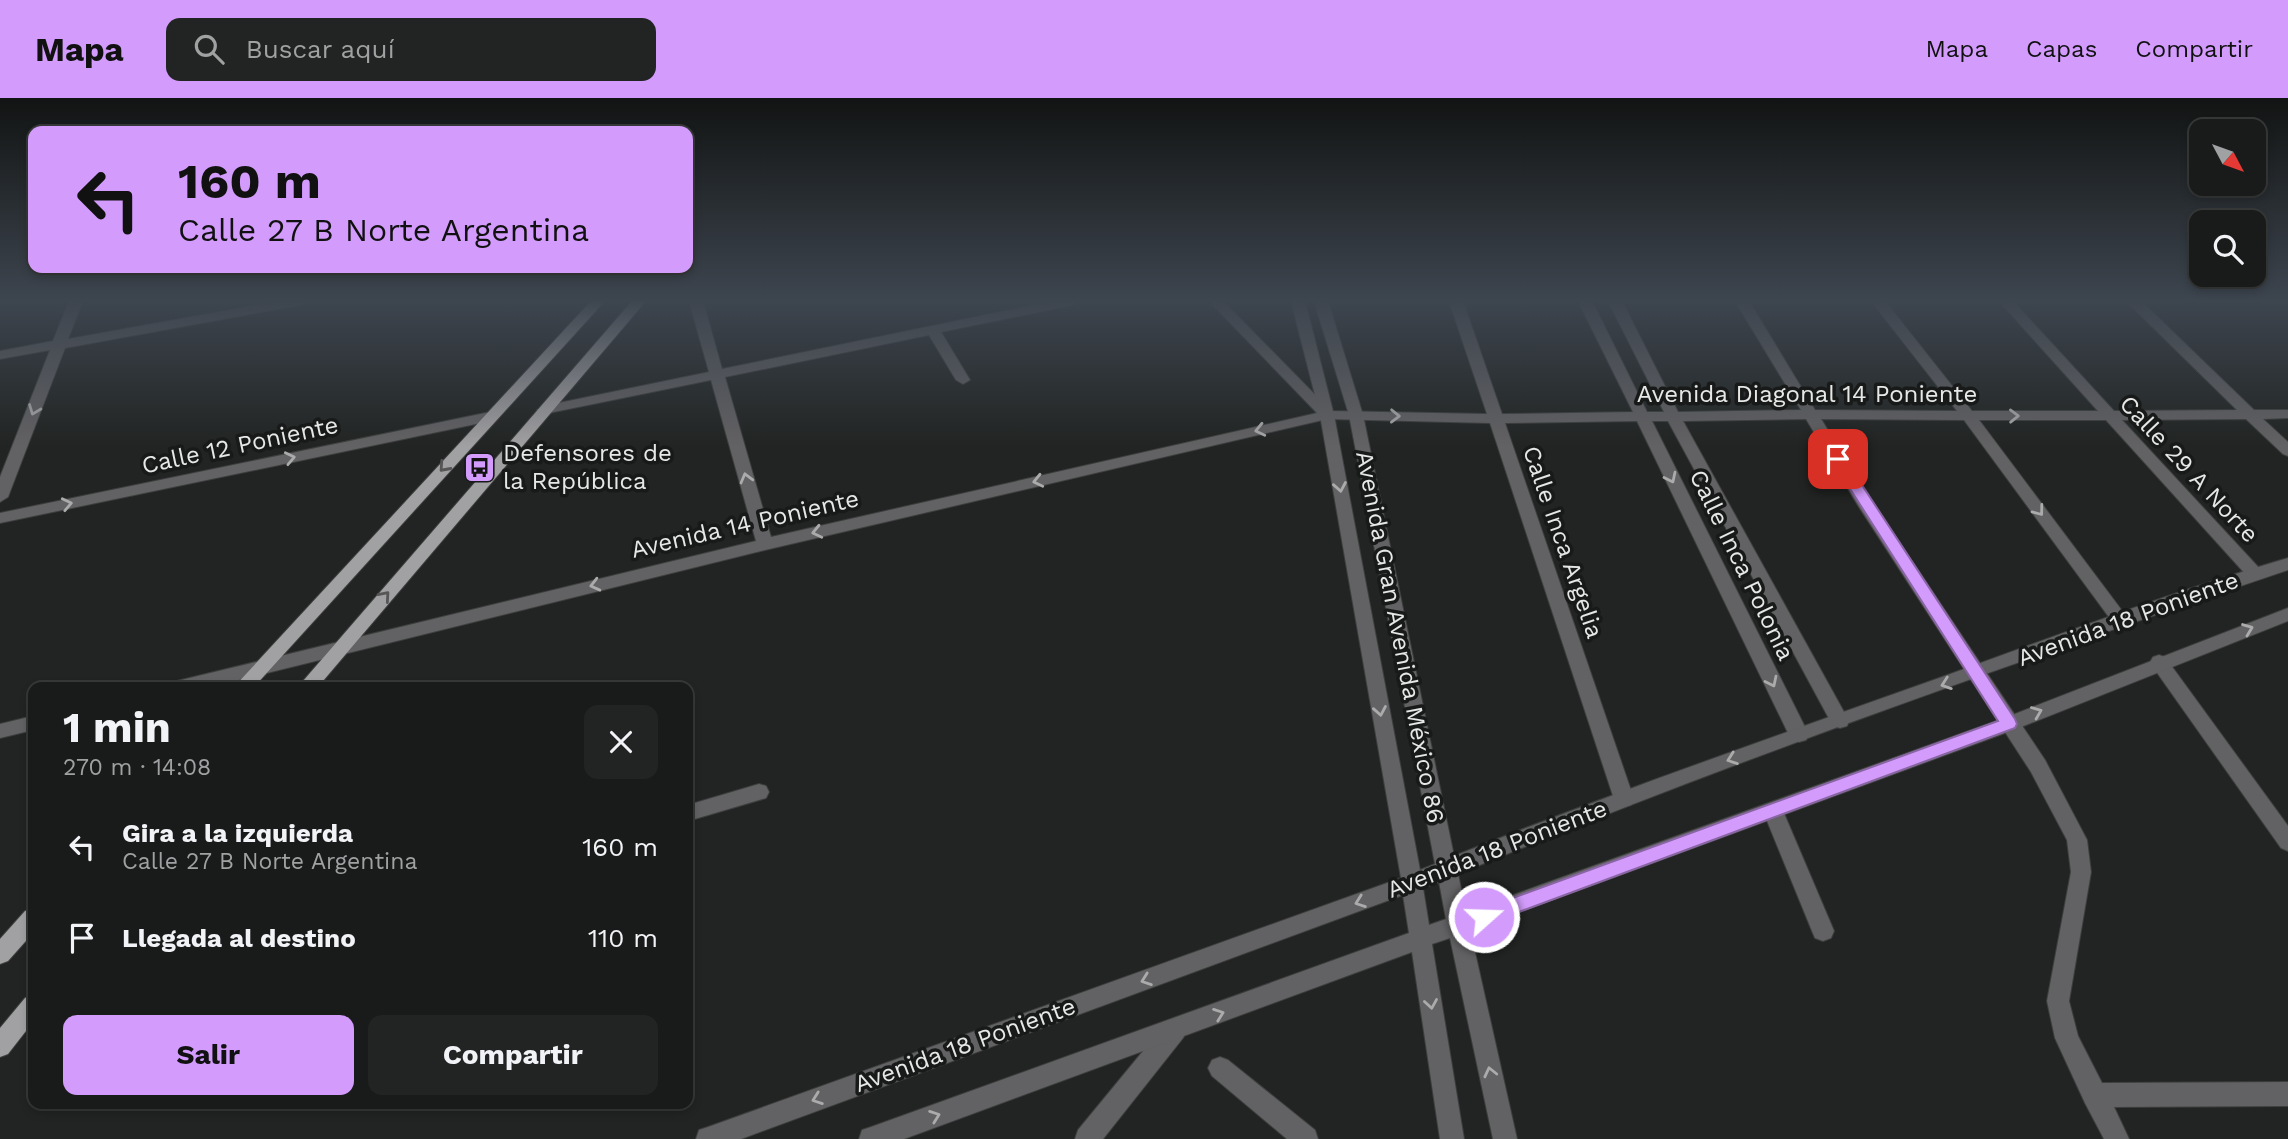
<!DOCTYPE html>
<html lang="es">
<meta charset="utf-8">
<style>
:root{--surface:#191b1a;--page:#222423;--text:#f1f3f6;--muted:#9fa1a2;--line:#373939;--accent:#d39cfc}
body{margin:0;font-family:"Work Sans",sans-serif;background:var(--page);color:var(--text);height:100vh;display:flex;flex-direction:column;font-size:26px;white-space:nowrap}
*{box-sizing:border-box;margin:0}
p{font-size:23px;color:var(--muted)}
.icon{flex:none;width:38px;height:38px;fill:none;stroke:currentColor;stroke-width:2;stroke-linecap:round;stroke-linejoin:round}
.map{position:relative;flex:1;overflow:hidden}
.details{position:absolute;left:28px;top:584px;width:665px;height:427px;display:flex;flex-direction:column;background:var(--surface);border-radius:14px;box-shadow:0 4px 10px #0003,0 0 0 2px var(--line)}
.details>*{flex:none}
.banner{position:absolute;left:28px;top:28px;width:665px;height:147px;border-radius:14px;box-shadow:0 4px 10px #0003,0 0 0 2px var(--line);background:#d39cfc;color:#111;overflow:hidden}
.needle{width:46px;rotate:131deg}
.buttons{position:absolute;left:2189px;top:21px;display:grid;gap:14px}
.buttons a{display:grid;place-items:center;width:77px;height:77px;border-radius:14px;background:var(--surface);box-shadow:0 4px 10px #0003,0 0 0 2px var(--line);font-size:35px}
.pin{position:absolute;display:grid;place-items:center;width:60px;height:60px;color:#fff;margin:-30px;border-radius:14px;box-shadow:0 4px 10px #0006}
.me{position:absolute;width:77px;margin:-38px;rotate:70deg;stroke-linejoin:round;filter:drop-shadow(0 0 5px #0008)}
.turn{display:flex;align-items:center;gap:24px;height:147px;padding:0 35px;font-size:32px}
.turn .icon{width:91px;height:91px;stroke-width:2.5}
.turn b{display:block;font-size:49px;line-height:60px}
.round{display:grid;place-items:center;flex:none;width:74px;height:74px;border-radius:14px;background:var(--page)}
.overview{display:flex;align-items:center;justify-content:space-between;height:119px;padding:0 35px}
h1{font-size:42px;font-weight:700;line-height:52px}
.primary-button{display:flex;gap:14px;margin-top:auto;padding:14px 35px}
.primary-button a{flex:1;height:80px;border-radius:14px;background:var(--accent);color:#111;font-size:28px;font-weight:700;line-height:80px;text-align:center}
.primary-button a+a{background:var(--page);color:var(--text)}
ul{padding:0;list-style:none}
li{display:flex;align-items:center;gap:21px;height:91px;padding:0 35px}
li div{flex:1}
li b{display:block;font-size:26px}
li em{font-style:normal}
header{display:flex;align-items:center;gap:42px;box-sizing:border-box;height:98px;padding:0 35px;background:var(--accent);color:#111}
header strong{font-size:33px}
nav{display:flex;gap:38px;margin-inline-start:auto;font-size:24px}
.search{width:490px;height:63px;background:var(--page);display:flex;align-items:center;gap:18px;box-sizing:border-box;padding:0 24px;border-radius:14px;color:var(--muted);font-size:26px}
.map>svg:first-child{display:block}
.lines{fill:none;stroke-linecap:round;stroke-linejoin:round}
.minor-casing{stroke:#3d3f3e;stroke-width:2}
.tertiary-casing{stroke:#3d3f3e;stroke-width:2}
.primary-casing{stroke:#3d3f3e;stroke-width:2}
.minor{fill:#626163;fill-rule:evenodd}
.tertiary{fill:#626163;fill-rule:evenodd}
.primary{fill:#a1a0a2;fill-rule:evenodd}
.oneway{stroke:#ababac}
.oneway2{stroke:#565657}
.route{fill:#d39cfc;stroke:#8965a4;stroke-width:2}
.labels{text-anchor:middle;stroke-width:7;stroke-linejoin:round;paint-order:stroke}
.street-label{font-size:24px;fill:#e6e8e7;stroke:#181a19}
.poi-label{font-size:24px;fill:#e6e8e7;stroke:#181a19;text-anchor:start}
</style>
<header>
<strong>Mapa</strong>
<div class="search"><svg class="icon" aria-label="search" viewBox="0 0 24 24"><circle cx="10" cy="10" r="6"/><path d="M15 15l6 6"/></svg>Buscar aquí</div>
<nav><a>Mapa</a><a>Capas</a><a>Compartir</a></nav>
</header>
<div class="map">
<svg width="2288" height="1041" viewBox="0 0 2288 1041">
<rect width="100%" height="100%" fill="#212422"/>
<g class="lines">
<defs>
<path id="minor" d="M69 203H83L68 241 279 203H308L301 207 65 250 8 399 0 404V379L50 252 0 261V253L53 243Z
M689 203H703L722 271 1054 203H1080L1073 207 941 234 970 282 963 286 956 282 929 237 725 279 771 439 1317 315 1209 203H1223L1331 313 1487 316 1449 203H1463L1502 316 1633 314 1578 203H1592L1647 314H1664L1608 203H1622L1678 314 1801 312 1735 203H1749L1815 312 1957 313 1871 203H1885L1972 313H2098L1999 203H2013L2114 313 2237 312 2126 203H2141L2254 312H2288V320L2263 321 2288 344V358L2283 356 2246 321 2122 322 2261 472 2263 476 2261 480H2249L2106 322H1979L2129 522 2126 526H2114L1964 322 1821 321 1871 402 2045 662 2087 742 2091 774 2069 903 2078 938 2102 985 2288 984V1008L2114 1009 2129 1041H2104L2085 1005 2055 940 2047 903 2071 774 2067 742 2031 674 1859 409 1806 321 1683 323 1849 623 1847 628 1840 630 1833 628 1668 323H1652L1809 637 1806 642 1799 644 1792 642 1789 637 1637 323 1505 325 1634 701 1631 707 1624 709 1617 707 1614 701 1490 325 1327 321 765 452 206 590H168L170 585 177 583 756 443 711 282 544 316 537 312 544 308 709 274Z
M490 314 495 316 497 319 495 322 0 425V415Z
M2159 557 2165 559 2288 728V753L2281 750 2153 569 2150 564 2153 559Z
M33 618V632L0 640V626Z
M759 686 766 688 769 694 766 700 688 723V707Z
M1773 705 1780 707 1783 713 1834 833 1831 840 1823 843 1815 840 1812 833 1763 713 1766 707Z
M1175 921 1183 924 1187 932 1183 940 1103 1041H1075L1078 1032 1167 924Z
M1220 959 1228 962 1315 1032 1318 1041H1287L1212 978 1208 970 1212 962Z"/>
<path id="tertiary" d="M1291 203H1305L1334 317 1420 772 1435 766 1349 317 1314 203H1328L1363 317 1454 758C1615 694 1779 637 1942 579 2056 538 2171 494 2288 460V472C2009 566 1730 664 1458 776L1466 814 2002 621 2288 510V523L2016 631 1470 832 1517 1041H1493L1450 840 1432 846 1464 1041H1440L1412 854 904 1041H859L862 1032 871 1029 1409 835 1403 797 741 1041H696L699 1032 708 1029 1401 780 1320 317ZM1439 784 1446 821 1429 827 1423 790Z"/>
<path id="primary" d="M591 203H605L253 590H233Z
M632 203H646L317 590H297Z
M33 811V835L8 863 0 866V841L25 813Z
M33 897V924L8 956 0 959V930L25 900Z"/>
</defs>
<use href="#minor" class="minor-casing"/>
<use href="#tertiary" class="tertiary-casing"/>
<use href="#primary" class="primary-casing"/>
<use href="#minor" class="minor"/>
<use href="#tertiary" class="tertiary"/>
<use href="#primary" class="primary"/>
</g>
<defs><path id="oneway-chevron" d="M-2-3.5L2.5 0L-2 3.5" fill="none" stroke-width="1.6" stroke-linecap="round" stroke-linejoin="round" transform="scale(1.75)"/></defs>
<g class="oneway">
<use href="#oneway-chevron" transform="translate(34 312) rotate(111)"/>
<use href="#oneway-chevron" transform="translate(1395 318) rotate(1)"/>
<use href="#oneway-chevron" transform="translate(2014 318) rotate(-1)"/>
<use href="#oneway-chevron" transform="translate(1260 332) rotate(167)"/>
<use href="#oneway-chevron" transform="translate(290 360) rotate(-12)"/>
<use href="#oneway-chevron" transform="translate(746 380) rotate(-105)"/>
<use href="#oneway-chevron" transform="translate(1671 380) rotate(64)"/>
<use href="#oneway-chevron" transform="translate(1038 383) rotate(167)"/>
<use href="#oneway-chevron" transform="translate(1340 389) rotate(80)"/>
<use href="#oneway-chevron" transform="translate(67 406) rotate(-12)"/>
<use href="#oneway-chevron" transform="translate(2039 413) rotate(53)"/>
<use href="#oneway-chevron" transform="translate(817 434) rotate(167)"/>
<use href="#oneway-chevron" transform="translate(595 487) rotate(166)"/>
<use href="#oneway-chevron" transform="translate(2248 531) rotate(-21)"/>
<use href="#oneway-chevron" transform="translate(1772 584) rotate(64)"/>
<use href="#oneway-chevron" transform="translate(1946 586) rotate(161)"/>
<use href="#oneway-chevron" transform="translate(1380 613) rotate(80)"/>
<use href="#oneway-chevron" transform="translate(2037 614) rotate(-22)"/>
<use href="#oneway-chevron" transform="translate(1732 661) rotate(160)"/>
<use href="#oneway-chevron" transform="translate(1360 804) rotate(160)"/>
<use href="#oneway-chevron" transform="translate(1146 882) rotate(160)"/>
<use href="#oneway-chevron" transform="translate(1431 906) rotate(81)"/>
<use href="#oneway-chevron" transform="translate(1219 916) rotate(-20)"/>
<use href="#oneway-chevron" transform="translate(1490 974) rotate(-103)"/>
<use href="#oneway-chevron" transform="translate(817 1001) rotate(160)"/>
<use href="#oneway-chevron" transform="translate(935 1018) rotate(-20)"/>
</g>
<g class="oneway2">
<use href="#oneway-chevron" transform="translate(444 369) rotate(132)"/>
<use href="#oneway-chevron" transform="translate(385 498) rotate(-49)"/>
</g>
<linearGradient id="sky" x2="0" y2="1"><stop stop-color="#121413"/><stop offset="0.58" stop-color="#3d454f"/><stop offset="1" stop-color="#3d454f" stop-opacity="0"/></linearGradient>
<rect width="2288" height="349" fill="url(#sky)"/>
<path class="route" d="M1838 356 1843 358 2015 621 2017 626 2015 630 1484 827 1477 825 1474 819 1477 813 1998 623 1831 361Z"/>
<defs>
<symbol id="bus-square" viewBox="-11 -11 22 22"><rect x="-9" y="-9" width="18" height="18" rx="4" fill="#d39cfc" stroke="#181a19"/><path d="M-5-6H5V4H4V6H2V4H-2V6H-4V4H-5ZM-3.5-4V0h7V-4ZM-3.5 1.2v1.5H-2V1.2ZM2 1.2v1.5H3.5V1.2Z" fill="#111"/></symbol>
</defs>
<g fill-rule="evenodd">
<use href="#bus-square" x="462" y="352" width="35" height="35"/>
</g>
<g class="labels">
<g class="street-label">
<text x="1807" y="304">Avenida Diagonal 14 Poniente</text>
<text transform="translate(240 347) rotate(-12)" y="8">Calle 12 Poniente</text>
<text transform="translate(2189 371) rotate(47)" y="8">Calle 29 A Norte</text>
<text transform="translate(745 426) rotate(-13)" y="8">Avenida 14 Poniente</text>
<text transform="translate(1563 444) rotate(71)" y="8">Calle Inca Argelia</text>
<text transform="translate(1742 467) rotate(64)" y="8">Calle Inca Polonia</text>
<text transform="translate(2128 521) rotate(-20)" y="8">Avenida 18 Poniente</text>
<text transform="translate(1400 539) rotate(79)" y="8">Avenida Gran Avenida México 86</text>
<text transform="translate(1497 751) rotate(-21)" y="8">Avenida 18 Poniente</text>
<text transform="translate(965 947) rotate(-20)" y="8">Avenida 18 Poniente</text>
</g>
<g class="poi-label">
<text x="503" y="363">Defensores de<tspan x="503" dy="28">la República</tspan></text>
</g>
</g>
</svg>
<div class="buttons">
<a><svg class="needle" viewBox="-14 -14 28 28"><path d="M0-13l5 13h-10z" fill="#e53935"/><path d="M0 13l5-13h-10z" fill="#9fa1a2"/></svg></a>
<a><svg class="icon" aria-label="search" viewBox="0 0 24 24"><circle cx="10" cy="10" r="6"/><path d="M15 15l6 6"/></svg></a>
</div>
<div class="pin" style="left:1838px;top:361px;background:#d93025"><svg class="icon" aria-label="arrive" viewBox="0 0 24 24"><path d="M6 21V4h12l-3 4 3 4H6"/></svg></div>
<svg class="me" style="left:1484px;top:819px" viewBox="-20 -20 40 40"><circle r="17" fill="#d39cfc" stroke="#fff" stroke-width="3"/><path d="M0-11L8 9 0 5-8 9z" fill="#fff"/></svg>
<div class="banner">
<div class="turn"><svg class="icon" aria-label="left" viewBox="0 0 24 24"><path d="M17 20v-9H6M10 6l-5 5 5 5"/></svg><div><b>160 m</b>Calle 27 B Norte Argentina</div></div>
</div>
<section class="details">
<div class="overview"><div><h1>1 min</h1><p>270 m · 14:08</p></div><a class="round"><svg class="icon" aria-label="close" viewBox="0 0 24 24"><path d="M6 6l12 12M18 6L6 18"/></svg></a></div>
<ul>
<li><svg class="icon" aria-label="left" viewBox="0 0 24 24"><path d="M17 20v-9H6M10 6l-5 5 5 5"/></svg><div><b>Gira a la izquierda</b><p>Calle 27 B Norte Argentina</p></div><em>160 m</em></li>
<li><svg class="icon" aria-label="arrive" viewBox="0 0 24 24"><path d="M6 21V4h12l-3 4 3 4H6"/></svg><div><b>Llegada al destino</b></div><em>110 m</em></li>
</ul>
<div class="primary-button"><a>Salir</a><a>Compartir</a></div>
</section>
</div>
